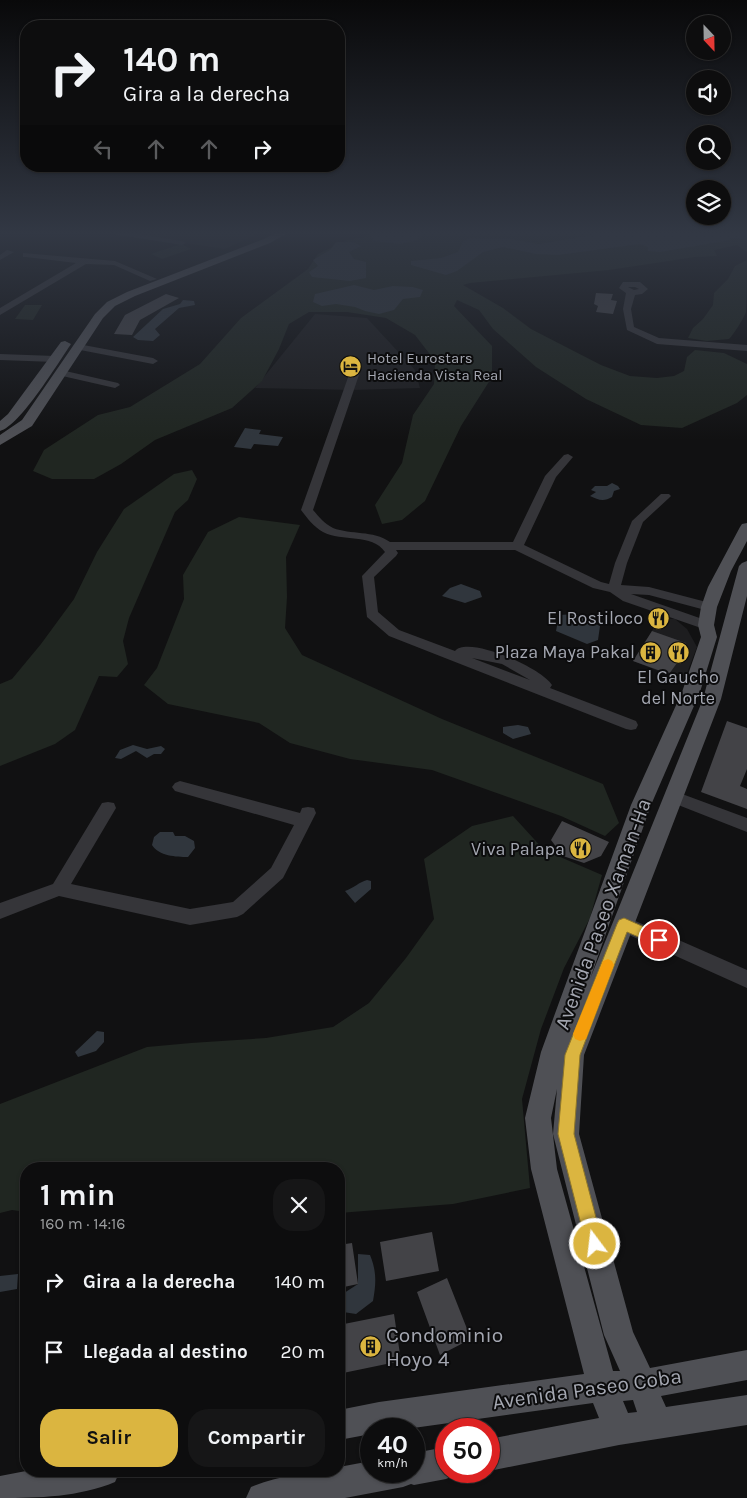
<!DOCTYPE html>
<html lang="es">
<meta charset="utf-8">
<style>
:root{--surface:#0d0d0e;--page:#161617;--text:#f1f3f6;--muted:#9a9c9e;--line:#2d2d2e;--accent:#dbb540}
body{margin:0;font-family:Karla,sans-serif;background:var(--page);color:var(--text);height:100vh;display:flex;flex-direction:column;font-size:19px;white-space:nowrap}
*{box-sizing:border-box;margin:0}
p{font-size:16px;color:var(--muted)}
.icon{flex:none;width:28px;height:28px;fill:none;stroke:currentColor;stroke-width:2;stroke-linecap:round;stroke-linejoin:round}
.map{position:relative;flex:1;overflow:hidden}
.details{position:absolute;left:20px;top:1162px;width:325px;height:315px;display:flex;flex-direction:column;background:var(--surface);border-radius:20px;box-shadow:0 1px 4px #0004,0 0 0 1px var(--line)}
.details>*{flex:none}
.guide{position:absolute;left:20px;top:20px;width:325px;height:152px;border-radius:20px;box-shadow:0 1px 4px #0004,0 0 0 1px var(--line);background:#0d0d0e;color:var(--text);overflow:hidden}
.needle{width:32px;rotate:158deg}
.fabs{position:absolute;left:686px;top:15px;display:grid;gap:10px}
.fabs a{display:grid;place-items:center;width:45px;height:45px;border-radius:50%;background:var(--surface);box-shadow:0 1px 4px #0004,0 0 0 1px var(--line);font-size:25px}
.speed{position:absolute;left:360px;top:1418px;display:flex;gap:10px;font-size:25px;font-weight:700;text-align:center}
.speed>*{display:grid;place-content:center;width:65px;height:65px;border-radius:50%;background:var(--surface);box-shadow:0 1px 4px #0004,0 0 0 1px var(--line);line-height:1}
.speed small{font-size:12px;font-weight:400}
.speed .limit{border:8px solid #d22;background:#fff;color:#111}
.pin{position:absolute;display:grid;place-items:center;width:42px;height:42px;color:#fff;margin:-21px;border:2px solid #fff;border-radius:50%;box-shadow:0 1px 5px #0007}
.me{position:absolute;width:55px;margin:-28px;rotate:345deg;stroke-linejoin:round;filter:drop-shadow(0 0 4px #0008)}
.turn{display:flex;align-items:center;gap:18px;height:105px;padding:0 20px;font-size:22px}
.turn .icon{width:65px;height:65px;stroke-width:2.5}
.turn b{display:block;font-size:35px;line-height:42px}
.lanes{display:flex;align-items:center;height:48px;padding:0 20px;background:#0003;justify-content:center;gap:25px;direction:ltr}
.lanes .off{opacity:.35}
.round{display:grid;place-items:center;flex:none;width:52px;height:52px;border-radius:20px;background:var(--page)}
.headline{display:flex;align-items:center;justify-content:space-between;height:85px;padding:0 20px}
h1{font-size:30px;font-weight:700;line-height:38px}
.cta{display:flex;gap:10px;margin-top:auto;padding:10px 20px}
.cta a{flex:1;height:58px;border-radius:20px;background:var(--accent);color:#111;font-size:20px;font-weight:700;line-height:58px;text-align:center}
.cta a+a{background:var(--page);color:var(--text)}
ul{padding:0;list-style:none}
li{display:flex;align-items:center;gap:15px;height:70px;padding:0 20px}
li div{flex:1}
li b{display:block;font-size:19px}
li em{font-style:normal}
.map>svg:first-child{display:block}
.built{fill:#1d1d1f}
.green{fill:#202621}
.water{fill:#30363d}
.building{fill:#434347}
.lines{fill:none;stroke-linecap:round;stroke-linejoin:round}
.minor{fill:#353539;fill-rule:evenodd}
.major{fill:#4f5055;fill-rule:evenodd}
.route{fill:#dbb540;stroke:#8e762a}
.slow{fill:#f59e0b}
.labels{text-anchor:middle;stroke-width:4;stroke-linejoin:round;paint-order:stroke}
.far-poi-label{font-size:15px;fill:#a4a7b1;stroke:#0c0c0d;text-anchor:start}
.poi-label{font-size:18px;fill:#a4a7b1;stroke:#0c0c0d;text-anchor:end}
.near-street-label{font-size:21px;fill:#a4a7b1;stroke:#0c0c0d}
.near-poi-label{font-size:21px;fill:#a4a7b1;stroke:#0c0c0d;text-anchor:start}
</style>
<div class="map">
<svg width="747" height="1498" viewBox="0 0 747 1498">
<rect width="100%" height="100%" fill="#111112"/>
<path class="built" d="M105 231H264L225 249Z
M315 314 367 318 415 370 420 388 353 390 255 388Z
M660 618 675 619 687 629 697 647 684 681 633 661Z"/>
<path class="green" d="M376 231H747V252L737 245 714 250 717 256 695 257 609 270 470 283 463 285 503 308 531 329 601 365 630 376 657 378 674 376 684 371 687 357 695 350 724 353 747 364V395L737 403 682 428 641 425 586 399 536 367 493 329 479 310 457 300 454 306 492 346V377L461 426 425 501 402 520 382 524 375 505 402 463 413 415 434 384 435 361 415 335 386 318 347 312H309L289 324 279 349 262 381 232 408 155 440 121 464 94 479H52L33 471 44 450 98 415 130 407 200 364 241 318 308 269 318 254 347 240 365 237Z
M181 244 191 249 162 259 151 254Z
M747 260C747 270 747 304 746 312 744 318 734 334 729 339L707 341 688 338 693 328 703 319 713 305 714 293 728 279 735 266Z
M25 305H42L33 320 15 319Z
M192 470 197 479 188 500 175 512 129 618 123 641 128 664 117 677 99 676 75 730 55 744 0 766V684L12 679 41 644 74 599 97 552 124 509 174 474Z
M239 517 300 525 286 557 287 597 285 628 302 655 442 719 603 784 619 823 605 836 561 816 432 770 350 759 290 743 259 723 168 704 144 685 157 668 184 599 183 575 208 532Z
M513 816 544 850 602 875 590 918 564 968 541 1029 522 1099 530 1188 453 1204 339 1213V1169H26V1212L12 1210 0 1213V1104L147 1047 191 1043 266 1038 333 1027 369 1003 406 958 434 919 424 859 472 826Z"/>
<path class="water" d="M380 231H442L423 234 417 240 400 244 374 241 371 237Z
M587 231H747V240L733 238 725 241 660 252 648 251V247L640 244 558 255 536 254 503 247 483 252 457 271 446 275 411 265V261L441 258 458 252 463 241 470 238 510 239 539 244 593 235Z
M336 242H353L361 246 349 252 354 259 366 262V278L350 281 312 277 309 272 318 266 313 260 330 250Z
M354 285 374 290 393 286 413 287 423 290 420 297 403 299 394 310 379 314 365 311 355 307 336 304 322 306 313 302 315 294Z
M183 300 194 301 195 305 179 308 155 329 160 335 153 341 138 340 133 337 163 309 180 304Z
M245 428 261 430 259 434 283 437 278 446 254 444 251 449 234 447Z
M612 483 618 486 620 489 614 491 612 497C604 502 598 500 590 496L596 492 591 490 595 486H607Z
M461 584 480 591 482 597 465 603 442 596 450 588Z
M576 614 600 626 598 640 587 644 556 631 559 615Z
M518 725 528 727 531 734 513 739 503 733V727Z
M133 745 147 749 161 746 165 749 161 754H154L147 758 136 751 121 759 115 758 120 750Z
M160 832H173L175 836H185L194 841 195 848 188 857C176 857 159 856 152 845L154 837Z
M367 880 371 881V889L355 903 345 891C354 888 359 882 367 880Z
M97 1031 104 1032V1042L96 1051 78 1057 75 1052Z
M358 1254 370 1255C377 1272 376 1284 373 1301L356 1314 343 1312 341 1295 358 1284Z
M18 1274 17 1289 0 1292V1276Z"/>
<path class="building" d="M596 293 613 294 611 300 617 301 613 314 596 312 598 306 594 304Z
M166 294 179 298 140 320 132 335 114 334 125 315Z
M652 631 686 643 673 661 677 663 669 674 633 661Z
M727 721 747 728V769L740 786 747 789V809L701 792Z
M562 821 609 842 601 856 584 863 563 856 551 840Z
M432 1232 439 1271 386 1281 380 1242Z
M352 1243 358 1284 339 1288V1245Z
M447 1278 471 1339 440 1355 417 1292Z
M394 1314 401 1361 343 1373 339 1325Z"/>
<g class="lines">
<path class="minor" d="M103 231H119L182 241 186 243 182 245 107 233Z
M7 250 14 252 0 260V255Z
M23 253 115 261 157 279 150 281 114 265 86 264 0 315V308L76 263 26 257H23Z
M623 282H640L648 289 642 294 635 295 631 309 634 327 659 338 747 345V351L657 344 627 330 623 309 626 293 619 288ZM628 287H635L639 289 634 290Z
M78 344 153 358 158 361 153 364 75 349 73 347Z
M0 354 55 356 60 359 55 362 0 360Z
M356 366 361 369 313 510C319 517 325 524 333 528 351 535 373 530 390 542H513L545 476 564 455 568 454 573 457 556 477 524 545 601 582 609 584 615 563 632 521 661 494H669L671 496 669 498 643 522 627 563 621 585 649 587 714 604 715 607 709 611 649 595 631 594 711 622 713 625 711 628H701L623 601 610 592 593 588 515 550H396L398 553 396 556 374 577 378 612 399 630 455 651C468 635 542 668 552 685L550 688 636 721 638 725 636 729 631 730 626 729 389 636 367 617 362 576 385 552C372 533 342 542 323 532 314 527 307 518 301 510L351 369ZM472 658 502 664 530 680Z
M61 370 118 383 120 385 115 388 58 375 56 373Z
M180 781 300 813 302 808 308 807 314 808 316 813 283 878 243 914 237 917 190 925 59 896 0 919V903L53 884 102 803 108 802 114 803 116 808 71 884 190 909 233 902 271 868 294 825 175 791 172 787 175 783Z
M674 791 747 818V832L668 801 666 797 668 793Z
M624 916 747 970V988L618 930 615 924 618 918Z"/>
<path class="major" d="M279 231H291L270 243 135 296 115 306 103 318 32 426 0 445V435L22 420 95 314 107 302 127 292 264 239Z
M65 341 71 344C58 363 20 426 0 431V421L8 414 61 342Z
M747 523V541L731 571 717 607 714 625 717 637 700 692 651 805 590 979 703 699 739 566 742 563 747 561V596L721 699 584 1055 579 1134 633 1332 650 1368 747 1350V1380L661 1396 666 1407 747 1395V1425L619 1445 489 1471V1439L599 1418 593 1403 406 1429H371V1434L339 1440V1410L379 1402 584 1374 531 1169 525 1118 541 1052 631 805 682 692 701 637 698 625 701 607 708 587 740 527 742 524ZM557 1089 553 1134 604 1335 620 1371H613L557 1169 551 1118ZM633 1400 637 1412 628 1413 623 1401Z
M446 1447V1471H458L457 1474 446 1479 414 1485 411 1484 403 1487 345 1498H246L251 1487C277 1476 310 1471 339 1471V1467L371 1461V1471H414V1453Z
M26 1471H120L115 1482C79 1497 39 1498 0 1498V1476Z"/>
</g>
<linearGradient id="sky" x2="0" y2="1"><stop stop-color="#09090a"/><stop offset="0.53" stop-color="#323844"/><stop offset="1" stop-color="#323844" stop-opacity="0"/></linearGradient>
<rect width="747" height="440" fill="url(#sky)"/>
<path class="route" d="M624 918 664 936 665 940 664 944 659 946 627 932 580 1055 574 1134 603 1244 601 1250 595 1252 589 1250 586 1244 558 1134 565 1055 617 924 619 920Z"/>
<path class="slow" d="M608 959 612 961 614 965 586 1039 580 1041 575 1039 573 1034 603 961Z"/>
<defs>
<symbol id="hotel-disc" viewBox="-11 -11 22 22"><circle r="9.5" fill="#dbb540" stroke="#0c0c0d"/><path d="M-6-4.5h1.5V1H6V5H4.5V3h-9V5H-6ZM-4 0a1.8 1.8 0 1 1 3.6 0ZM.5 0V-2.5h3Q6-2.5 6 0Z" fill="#111"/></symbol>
<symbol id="restaurant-disc" viewBox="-11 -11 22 22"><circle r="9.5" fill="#dbb540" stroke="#0c0c0d"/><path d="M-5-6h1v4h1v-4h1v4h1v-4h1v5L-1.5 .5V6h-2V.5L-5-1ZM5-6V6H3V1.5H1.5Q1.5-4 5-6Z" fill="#111"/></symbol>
<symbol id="building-disc" viewBox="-11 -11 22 22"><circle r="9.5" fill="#dbb540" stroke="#0c0c0d"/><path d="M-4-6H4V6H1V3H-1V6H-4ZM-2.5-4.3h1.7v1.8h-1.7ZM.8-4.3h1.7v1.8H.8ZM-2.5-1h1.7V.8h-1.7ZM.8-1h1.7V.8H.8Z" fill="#111"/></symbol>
</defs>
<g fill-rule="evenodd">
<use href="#hotel-disc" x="338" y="354" width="25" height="25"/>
<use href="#restaurant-disc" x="646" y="606" width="25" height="25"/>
<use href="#building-disc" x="638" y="640" width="25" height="25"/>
<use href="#restaurant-disc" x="666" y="640" width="25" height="25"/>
<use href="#restaurant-disc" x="568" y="836" width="25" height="25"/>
<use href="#building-disc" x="358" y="1334" width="25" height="25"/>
</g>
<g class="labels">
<g class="far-poi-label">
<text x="367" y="363">Hotel Eurostars<tspan x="367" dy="17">Hacienda Vista Real</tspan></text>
</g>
<g class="poi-label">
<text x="643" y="624">El Rostiloco</text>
<text x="635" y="658">Plaza Maya Pakal</text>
<text x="678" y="683" text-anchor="middle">El Gaucho<tspan x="678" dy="21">del Norte</tspan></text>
<text x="565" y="855">Viva Palapa</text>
</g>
<g class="near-street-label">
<text transform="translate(603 914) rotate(-70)" y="7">Avenida Paseo Xaman-Ha</text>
<text transform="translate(587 1389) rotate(-8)" y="7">Avenida Paseo Coba</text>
</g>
<g class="near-poi-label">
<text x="386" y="1342">Condominio<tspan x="386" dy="24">Hoyo 4</tspan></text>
</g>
</g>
</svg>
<div class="fabs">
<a><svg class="needle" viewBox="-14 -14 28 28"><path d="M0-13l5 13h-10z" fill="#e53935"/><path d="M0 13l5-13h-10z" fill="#9a9c9e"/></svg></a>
<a><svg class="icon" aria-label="sound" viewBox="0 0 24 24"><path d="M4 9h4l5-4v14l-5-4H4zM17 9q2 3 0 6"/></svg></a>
<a><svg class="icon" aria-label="search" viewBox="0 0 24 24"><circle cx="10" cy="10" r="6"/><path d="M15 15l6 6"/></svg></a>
<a><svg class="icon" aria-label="layers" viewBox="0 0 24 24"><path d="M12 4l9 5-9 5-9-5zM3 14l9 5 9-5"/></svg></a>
</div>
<div class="speed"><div>40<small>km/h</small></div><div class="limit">50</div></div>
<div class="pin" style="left:659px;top:940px;background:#d93025"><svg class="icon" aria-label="arrive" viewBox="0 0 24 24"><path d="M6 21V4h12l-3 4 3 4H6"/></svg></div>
<svg class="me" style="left:595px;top:1244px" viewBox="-20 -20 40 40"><circle r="17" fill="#dbb540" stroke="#fff" stroke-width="3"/><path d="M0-11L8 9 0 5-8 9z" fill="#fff"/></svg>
<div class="guide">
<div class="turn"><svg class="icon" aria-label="right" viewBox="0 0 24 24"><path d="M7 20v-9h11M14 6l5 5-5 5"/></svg><div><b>140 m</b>Gira a la derecha</div></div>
<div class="lanes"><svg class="icon off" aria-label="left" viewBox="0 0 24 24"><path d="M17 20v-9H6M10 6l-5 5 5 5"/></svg><svg class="icon off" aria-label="ahead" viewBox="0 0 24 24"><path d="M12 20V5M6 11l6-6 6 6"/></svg><svg class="icon off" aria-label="ahead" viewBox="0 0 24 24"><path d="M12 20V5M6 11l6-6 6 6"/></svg><svg class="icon" aria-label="right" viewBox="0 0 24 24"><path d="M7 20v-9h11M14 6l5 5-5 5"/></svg></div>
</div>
<section class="details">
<div class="headline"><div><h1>1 min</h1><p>160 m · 14:16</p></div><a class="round"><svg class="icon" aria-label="close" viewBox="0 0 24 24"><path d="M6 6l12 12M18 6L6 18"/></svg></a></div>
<ul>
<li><svg class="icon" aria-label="right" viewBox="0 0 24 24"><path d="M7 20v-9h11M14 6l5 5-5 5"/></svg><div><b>Gira a la derecha</b></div><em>140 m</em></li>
<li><svg class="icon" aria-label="arrive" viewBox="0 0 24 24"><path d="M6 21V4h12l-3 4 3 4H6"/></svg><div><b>Llegada al destino</b></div><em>20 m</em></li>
</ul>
<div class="cta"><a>Salir</a><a>Compartir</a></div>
</section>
</div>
